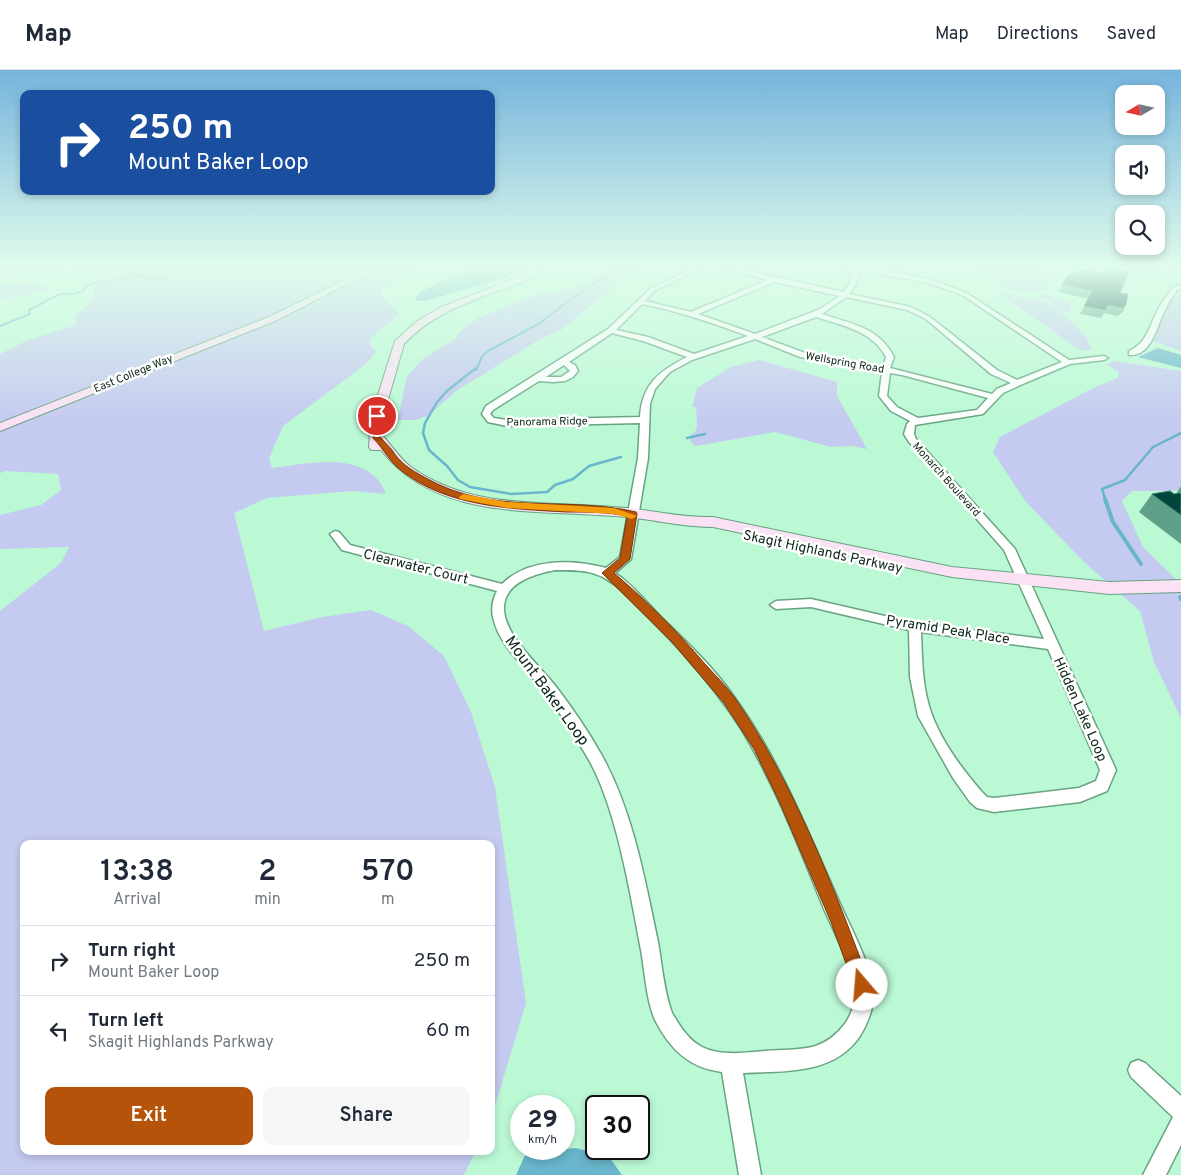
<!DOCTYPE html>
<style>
:root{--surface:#fff;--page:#f6f6f7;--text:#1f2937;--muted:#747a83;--line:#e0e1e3;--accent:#b45309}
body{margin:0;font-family:Overpass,sans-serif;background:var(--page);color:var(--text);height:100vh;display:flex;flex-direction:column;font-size:19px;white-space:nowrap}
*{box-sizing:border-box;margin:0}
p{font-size:16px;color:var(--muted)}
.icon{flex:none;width:28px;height:28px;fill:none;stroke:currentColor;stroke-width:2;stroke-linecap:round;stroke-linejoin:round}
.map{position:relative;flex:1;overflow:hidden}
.sheet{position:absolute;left:20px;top:770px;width:475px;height:315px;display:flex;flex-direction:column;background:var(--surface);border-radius:10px;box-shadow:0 2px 8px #0003}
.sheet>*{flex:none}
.guide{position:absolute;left:20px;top:20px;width:475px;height:105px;border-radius:10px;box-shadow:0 2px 8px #0003;background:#1a4fa0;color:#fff;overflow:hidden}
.needle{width:32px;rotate:261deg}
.tools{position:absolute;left:1115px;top:15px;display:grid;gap:10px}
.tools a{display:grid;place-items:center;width:50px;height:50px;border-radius:10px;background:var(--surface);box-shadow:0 2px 8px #0003;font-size:25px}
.speed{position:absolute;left:510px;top:1025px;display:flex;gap:10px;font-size:25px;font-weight:700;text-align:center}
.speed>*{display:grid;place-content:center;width:65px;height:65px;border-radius:50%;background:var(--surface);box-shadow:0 2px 8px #0003;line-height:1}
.speed small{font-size:12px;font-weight:400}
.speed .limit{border:2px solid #111;border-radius:8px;background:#fff;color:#111}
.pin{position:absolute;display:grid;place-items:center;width:42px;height:42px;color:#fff;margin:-21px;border:2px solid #fff;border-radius:50%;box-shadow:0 1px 5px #0007}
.me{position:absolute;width:55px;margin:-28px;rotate:342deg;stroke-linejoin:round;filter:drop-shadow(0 0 4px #0008)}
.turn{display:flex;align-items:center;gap:18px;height:105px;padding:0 25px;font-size:22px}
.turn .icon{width:65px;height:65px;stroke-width:2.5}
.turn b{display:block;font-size:35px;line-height:42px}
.eta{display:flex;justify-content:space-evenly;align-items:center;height:85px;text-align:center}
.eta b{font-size:30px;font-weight:600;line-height:35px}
.button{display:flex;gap:10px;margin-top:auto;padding:10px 25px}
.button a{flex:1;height:58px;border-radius:10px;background:var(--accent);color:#fff;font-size:20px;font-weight:600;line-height:58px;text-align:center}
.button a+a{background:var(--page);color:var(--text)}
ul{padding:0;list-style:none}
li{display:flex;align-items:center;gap:15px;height:70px;padding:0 25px;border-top:1px solid var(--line)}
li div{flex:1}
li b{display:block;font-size:19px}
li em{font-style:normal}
header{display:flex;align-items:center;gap:30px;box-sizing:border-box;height:70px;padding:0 25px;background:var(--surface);border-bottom:1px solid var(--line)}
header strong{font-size:24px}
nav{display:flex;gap:28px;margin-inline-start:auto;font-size:18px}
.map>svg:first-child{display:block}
.green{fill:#c5caf0}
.water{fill:#69b5cb}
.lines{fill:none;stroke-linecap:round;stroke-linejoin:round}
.stream-far2{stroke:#69b5cb;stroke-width:2}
.stream-far1{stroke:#69b5cb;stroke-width:2.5}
.stream{stroke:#69b5cb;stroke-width:4}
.street-casing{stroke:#68a382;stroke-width:3}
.secondary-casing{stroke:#68a382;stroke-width:2}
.street{fill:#fff;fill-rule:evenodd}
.secondary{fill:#fae1f3;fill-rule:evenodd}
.wall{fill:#5ea088}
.shaded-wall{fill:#387c6a}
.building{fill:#00463c;stroke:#387c6a}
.route{fill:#b45309;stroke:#753606}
.slow{fill:#f59e0b}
.labels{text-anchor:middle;stroke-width:5;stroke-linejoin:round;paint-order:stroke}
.far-street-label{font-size:11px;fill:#0c2518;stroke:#fff}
.street-label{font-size:14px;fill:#0c2518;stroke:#fff}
.near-street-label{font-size:16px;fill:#0c2518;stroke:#fff}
</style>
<header>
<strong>Map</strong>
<nav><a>Map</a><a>Directions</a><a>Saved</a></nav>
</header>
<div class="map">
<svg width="1181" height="1105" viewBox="0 0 1181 1105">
<rect width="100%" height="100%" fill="#bbf9d5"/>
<path class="green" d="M0 198H422L382 217 381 225 399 244 372 267 369 273 376 282 367 293 283 356 269 388 272 398C310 393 369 379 386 424L353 421 267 428 234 443 264 561 322 547 371 540 408 556 444 586 471 642 495 717 526 933 491 1049V774H24V1081H476L464 1105H0V541L61 493 69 477 0 479V445L41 435 61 420 58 404 6 401 0 403V284L26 271 76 255 75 246 93 230 97 205C68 195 31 204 0 207Z
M612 198H645L620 212 561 260 542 268 456 321 429 345 416 350H398L407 306 424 288 454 270 463 259 478 248 536 225 574 218Z
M976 198H1032L1062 207 1058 211 1046 213 1042 219 1044 221 1016 222Z
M28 213 43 216 48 219 35 223 0 229V216Z
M998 223 1039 229 1060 240 1055 235 1036 225 1045 224 1070 234 1071 236 1069 243 1061 241 1086 267 1092 280H1080Z
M1181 223V281L1153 271 1166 236Z
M759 290 837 312V326L867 379 852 376 831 377 775 362 695 376 691 372 690 365 695 362 697 356 696 337H692L697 318 731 297Z
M1115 291 1181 301V420L1171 421H1132L1122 431 1143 477 1181 514V648L1154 592 1140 541 1084 492 1026 432 993 382 1000 367 1093 318 1118 308 1119 302 1107 295Z"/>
<path class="water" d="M474 198H522L502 209 425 231H415L419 223 464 200Z
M1158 278 1181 285V298L1138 287Z
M576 1078 609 1087 622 1105H516L526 1083Z"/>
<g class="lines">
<path class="stream-far2" d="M0 256 30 244 29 240 60 224H75L83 221 86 216 99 211 120 210 134 206H143L151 209 163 208 181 198
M476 300 483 285 490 280 540 253 575 226 618 198"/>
<path class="stream-far1" d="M476 298 447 321 437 332 425 353 423 363 429 380 447 396 458 410 470 417 511 424 547 422 555 415 573 409 589 396 621 387
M687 368 705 364
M1106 431 1102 419 1125 410 1153 377 1181 363"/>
<path class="stream" d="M1105 429 1113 452 1141 494
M1180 527 1181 529"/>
<defs>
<path id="street" d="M694 198H701L654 221 645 231 691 242 767 210 724 198H733L843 222 849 215 853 201 837 198C879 196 929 206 968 224L1069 290 1104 286 1108 288 1104 290 1070 294 1025 313 1003 323 983 344 915 355 914 364 916 369 1015 479 1116 700 1107 721 1080 732 994 742 977 738 970 732 953 708 918 646 910 607 909 560 811 537 776 539 770 535 776 531 811 529 915 553 1044 569 1004 480 909 372 904 364 907 354 910 351 891 341 879 326 882 302 800 287 755 269 692 290 670 302 655 319 650 334 648 388 631 489 615 503C633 515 646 532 661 547 687 572 714 598 735 628 779 689 807 760 838 829 850 857 869 889 873 920 875 935 868 953 860 966 834 1005 784 1001 743 1003L761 1105H739L722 1002C689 998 670 979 655 950 646 929 645 902 641 880 630 823 617 740 589 690 576 668 562 645 546 624 529 600 499 577 493 547 491 538 493 529 497 521L342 480 330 464 335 461 339 462 350 475 502 514C528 488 572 489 606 498L620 487 638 388 640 353 507 356 488 352 482 344 486 336 608 259 650 219ZM859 202C895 206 930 211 964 226L1062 292 1017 310 997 300 930 247 911 237 849 224 855 216ZM774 212 840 226 818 240 755 264 698 244ZM846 227 907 240 926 249 991 304 1011 313 997 319 992 324 890 298 894 287C879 257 851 254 822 244ZM642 234C678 241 713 253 748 266L694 284 648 267 616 260ZM816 247C841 255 873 261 886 287L883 297 805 283 762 267ZM612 263 643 271 687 287C659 301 642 314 640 347L507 350 494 348 490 344 493 340 539 311 553 312 565 311 573 307 578 301 575 295 569 292ZM564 295 570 301 561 307H546ZM890 303 902 305 988 328 977 340 918 348 897 337 887 326ZM555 500C585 500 599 500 622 521 664 562 708 607 740 657 775 714 799 777 824 839 834 861 856 904 854 927 854 938 850 947 844 955 821 984 798 978 765 981 745 983 720 986 702 977 688 970 680 956 672 943 664 922 662 895 658 872 645 810 633 741 601 684 588 661 573 639 557 618 541 596 503 566 504 537 505 512 535 504 555 500ZM921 562 1048 579 1100 700 1096 711 1079 718 994 728 987 727 982 722C961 698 938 667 929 636 922 612 922 587 921 562Z
M1174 198H1181V201L1174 200Z
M1181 215V219H1178C1174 226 1168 232 1165 240 1157 255 1152 287 1129 285V281C1149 272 1149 254 1160 236 1164 229 1169 223 1174 217Z
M1138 990 1145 993 1181 1026V1075L1166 1105H1143L1173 1047 1131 1007 1128 1000 1131 993Z"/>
<path id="secondary" d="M369 198H379L275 251 0 361V353L269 247Z
M534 198H543C531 211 511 216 495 222 461 235 429 247 404 274L383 347V366C392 376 400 389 411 397 471 440 545 431 614 437 647 439 680 448 713 447L952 497 1109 512 1181 510V522L1109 524 952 507 713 457C680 457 648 448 614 446 534 439 436 451 381 380H371L369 377 371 347 395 271 416 252 439 238 515 208Z"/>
</defs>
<use href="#street" class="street-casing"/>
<use href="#secondary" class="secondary-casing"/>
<use href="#street" class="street"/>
<use href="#secondary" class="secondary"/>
</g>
<path class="wall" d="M1062 214 1120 223 1126 235 1122 242 1118 246 1104 243 1101 248 1080 244 1088 229 1059 222Z
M1181 416V474L1139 442 1152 424H1176Z"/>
<path class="shaded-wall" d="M1126 235 1122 242 1118 246 1123 238Z"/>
<path class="building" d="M1114 198 1129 202 1120 223 1128 224 1126 235 1123 238 1108 235 1105 240 1084 236 1092 221 1062 214 1068 205 1083 199 1102 203Z
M1170 421 1174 424 1180 423 1181 424V445L1152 424Z"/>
<linearGradient id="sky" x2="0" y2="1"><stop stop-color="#75b4dc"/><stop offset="0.56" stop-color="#e0fcec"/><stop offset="1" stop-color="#e0fcec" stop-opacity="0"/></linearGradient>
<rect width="1181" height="352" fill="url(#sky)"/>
<path class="route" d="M377 344 381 346C381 351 378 361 380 366 382 370 389 376 392 380 400 393 411 400 424 407 493 447 564 425 636 442L637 444 630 489 614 503C647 531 677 561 705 594 715 605 726 616 735 628 793 712 835 819 870 915L868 921 862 923 856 921 831 852 779 731 754 679 724 633 672 572 602 503 620 488 627 446C608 442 587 442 567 442 512 439 449 437 403 402 390 393 384 379 373 368V346Z"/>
<path class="slow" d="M463 424 507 432 614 438 637 446 632 449 614 444 507 438 460 429 459 427Z"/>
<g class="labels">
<g class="far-street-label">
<text transform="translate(845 292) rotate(10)" y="4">Wellspring Road</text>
<text transform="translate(133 303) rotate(-22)" y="4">East College Way</text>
<text transform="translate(547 351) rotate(-1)" y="4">Panorama Ridge</text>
<text transform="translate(947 409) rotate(48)" y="4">Monarch Boulevard</text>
</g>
<g class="street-label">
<text transform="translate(823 481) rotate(12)" y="5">Skagit Highlands Parkway</text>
<text transform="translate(416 496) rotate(14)" y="5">Clearwater Court</text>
<text transform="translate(948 559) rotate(9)" y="5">Pyramid Peak Place</text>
<text transform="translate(1081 639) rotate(66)" y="5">Hidden Lake Loop</text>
</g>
<g class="near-street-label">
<text transform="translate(548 620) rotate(54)" y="6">Mount Baker Loop</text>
</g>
</g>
</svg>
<div class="tools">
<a><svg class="needle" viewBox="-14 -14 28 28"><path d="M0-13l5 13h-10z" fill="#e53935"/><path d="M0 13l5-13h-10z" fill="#747a83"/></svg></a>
<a><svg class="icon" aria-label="sound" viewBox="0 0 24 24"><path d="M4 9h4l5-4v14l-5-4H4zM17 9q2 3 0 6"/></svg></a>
<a><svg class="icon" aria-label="search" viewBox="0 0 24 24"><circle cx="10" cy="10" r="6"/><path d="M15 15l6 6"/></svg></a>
</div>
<div class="speed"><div>29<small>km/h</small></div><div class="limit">30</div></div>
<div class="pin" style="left:377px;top:346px;background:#d93025"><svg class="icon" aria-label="arrive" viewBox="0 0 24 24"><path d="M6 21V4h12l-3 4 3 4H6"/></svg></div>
<svg class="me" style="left:862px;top:915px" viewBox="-20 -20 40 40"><circle r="19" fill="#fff"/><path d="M0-13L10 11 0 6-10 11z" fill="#b45309"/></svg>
<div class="guide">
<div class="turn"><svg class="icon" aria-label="right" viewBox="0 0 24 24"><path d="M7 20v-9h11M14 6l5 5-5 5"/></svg><div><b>250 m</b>Mount Baker Loop</div></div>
</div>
<section class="sheet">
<div class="eta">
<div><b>13:38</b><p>Arrival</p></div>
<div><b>2</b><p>min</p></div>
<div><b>570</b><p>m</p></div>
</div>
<ul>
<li><svg class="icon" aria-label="right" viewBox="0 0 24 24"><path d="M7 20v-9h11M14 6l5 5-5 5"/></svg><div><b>Turn right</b><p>Mount Baker Loop</p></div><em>250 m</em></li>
<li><svg class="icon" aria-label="left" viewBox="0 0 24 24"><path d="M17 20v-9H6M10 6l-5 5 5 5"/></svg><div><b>Turn left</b><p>Skagit Highlands Parkway</p></div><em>60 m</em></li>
</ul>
<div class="button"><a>Exit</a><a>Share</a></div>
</section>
</div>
